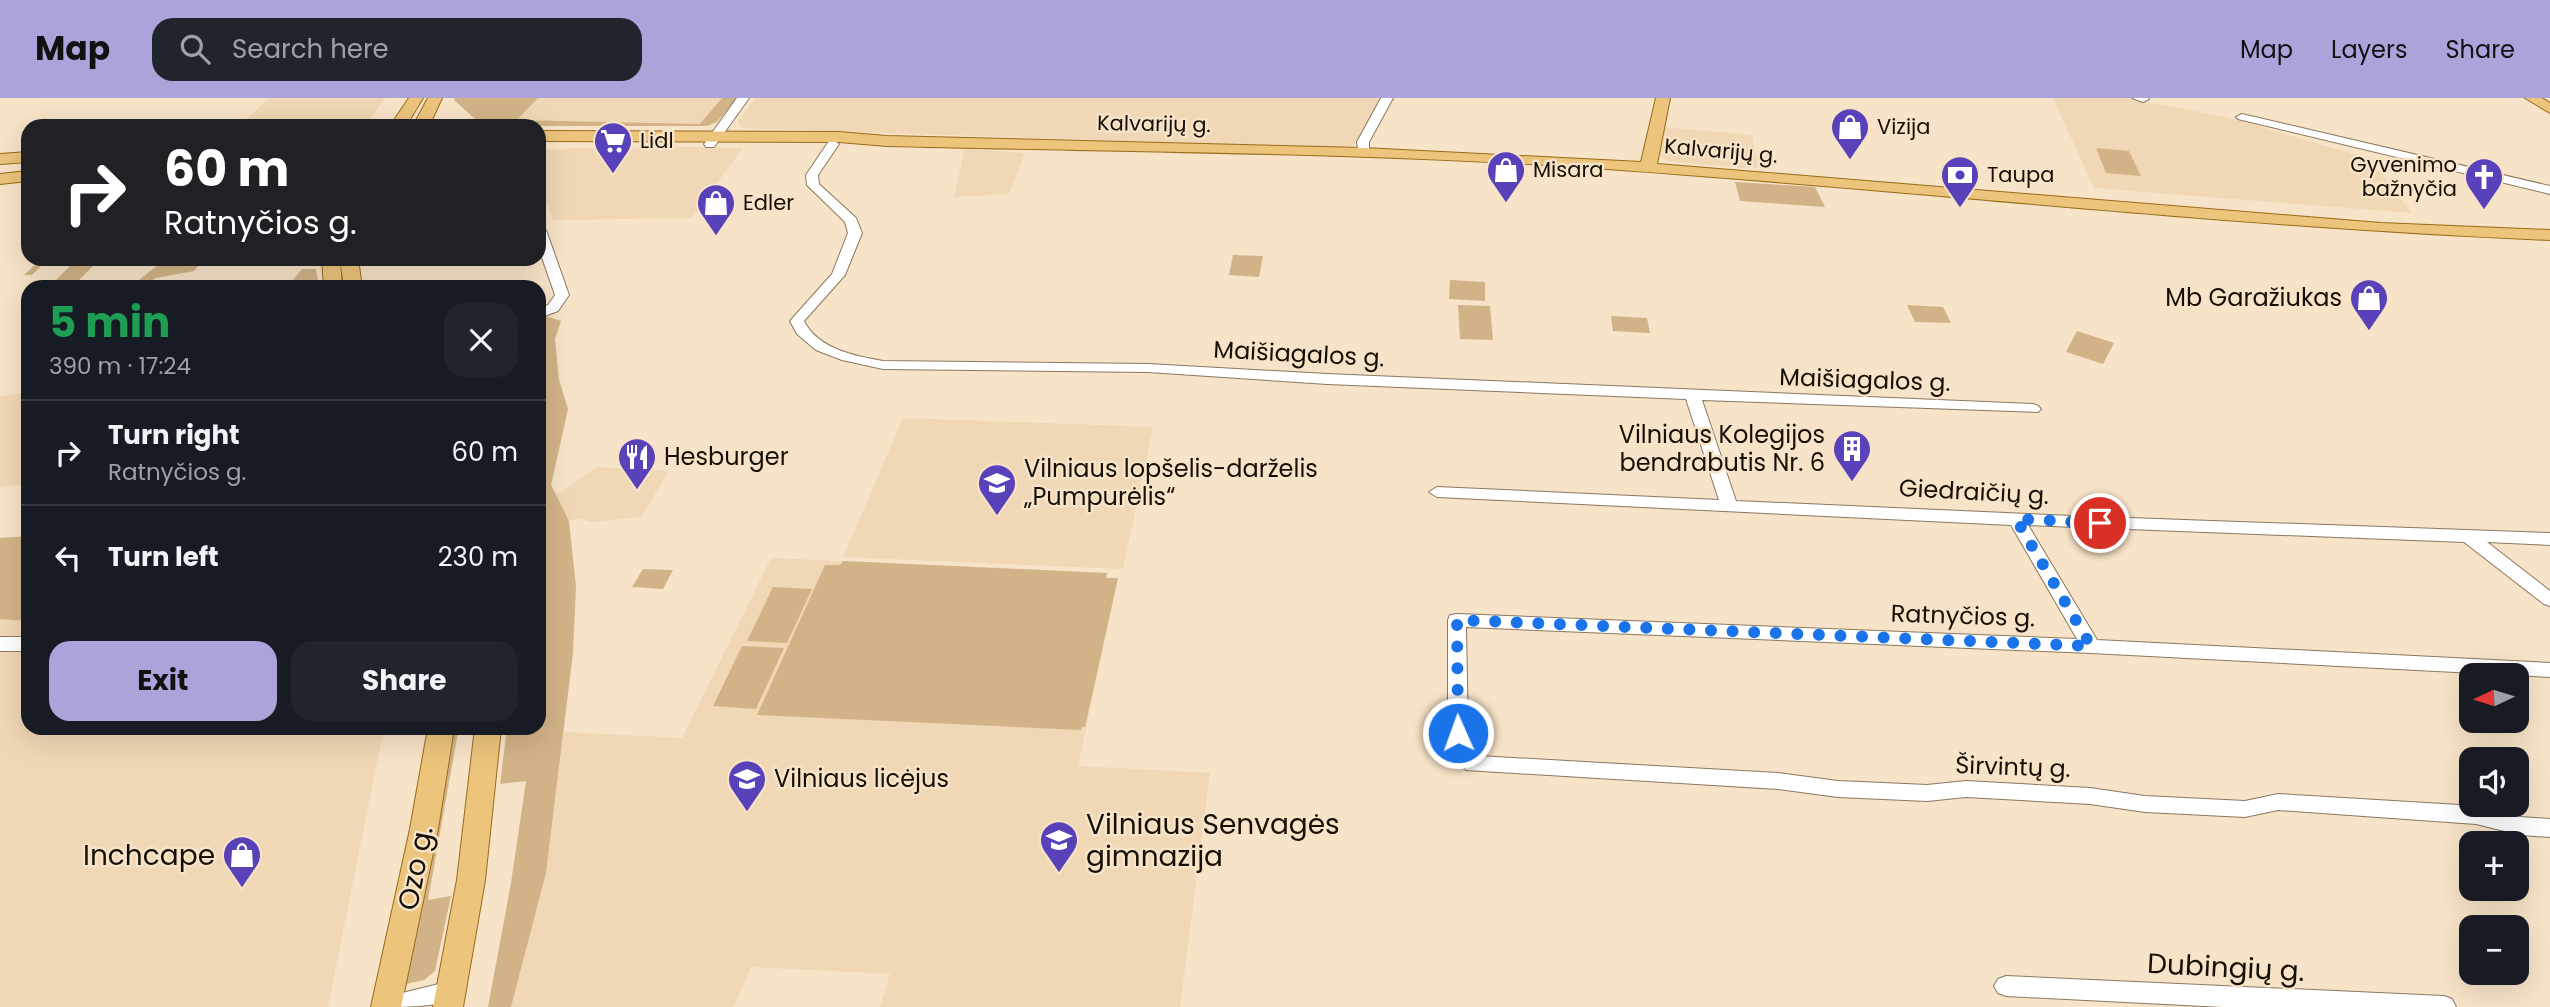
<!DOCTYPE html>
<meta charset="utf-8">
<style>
:root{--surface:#171b24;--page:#20242c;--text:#f1f3f6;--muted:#9ea1a6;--line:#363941;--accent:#aca3db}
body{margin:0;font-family:Poppins,sans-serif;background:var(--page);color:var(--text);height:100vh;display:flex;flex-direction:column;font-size:26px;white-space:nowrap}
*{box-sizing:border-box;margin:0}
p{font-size:23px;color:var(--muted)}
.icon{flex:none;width:38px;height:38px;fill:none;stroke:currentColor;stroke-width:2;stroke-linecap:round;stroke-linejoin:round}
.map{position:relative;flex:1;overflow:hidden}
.sheet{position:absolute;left:21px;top:182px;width:525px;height:455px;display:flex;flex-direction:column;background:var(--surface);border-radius:21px;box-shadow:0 7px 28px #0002}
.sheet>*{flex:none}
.top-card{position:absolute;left:21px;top:21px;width:525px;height:147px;border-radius:21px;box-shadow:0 7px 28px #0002;background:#202124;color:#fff;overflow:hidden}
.needle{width:46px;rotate:266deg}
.controls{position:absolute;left:2459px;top:565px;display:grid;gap:14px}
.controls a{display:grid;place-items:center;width:70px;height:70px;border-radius:14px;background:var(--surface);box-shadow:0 7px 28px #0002;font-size:35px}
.pin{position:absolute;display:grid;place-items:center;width:60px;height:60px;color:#fff;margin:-30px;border:4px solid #fff;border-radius:50%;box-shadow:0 2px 7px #0007}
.me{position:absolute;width:77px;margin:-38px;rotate:358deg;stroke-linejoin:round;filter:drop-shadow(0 0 5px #0008)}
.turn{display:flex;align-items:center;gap:24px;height:147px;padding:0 28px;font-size:32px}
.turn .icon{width:91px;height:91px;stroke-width:2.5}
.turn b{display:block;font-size:49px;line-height:60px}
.round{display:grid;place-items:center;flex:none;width:74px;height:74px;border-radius:21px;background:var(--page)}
.overview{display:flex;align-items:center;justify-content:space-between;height:119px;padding:0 28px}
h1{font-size:42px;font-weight:700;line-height:52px;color:#1e9e55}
.button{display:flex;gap:14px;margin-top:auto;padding:14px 28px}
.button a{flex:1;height:80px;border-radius:21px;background:var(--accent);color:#111;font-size:28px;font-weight:700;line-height:80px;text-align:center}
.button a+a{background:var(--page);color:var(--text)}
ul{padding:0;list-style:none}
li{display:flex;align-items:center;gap:21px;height:105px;padding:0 28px;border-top:2px solid var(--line)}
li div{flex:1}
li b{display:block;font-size:26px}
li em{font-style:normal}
header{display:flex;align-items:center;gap:42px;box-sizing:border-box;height:98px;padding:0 35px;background:var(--accent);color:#111}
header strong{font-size:33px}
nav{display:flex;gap:38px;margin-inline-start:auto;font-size:24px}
.search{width:490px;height:63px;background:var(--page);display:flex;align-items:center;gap:18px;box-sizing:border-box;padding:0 24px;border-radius:21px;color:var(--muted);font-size:26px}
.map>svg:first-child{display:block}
.built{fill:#f0d7b5}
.green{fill:#d2b387}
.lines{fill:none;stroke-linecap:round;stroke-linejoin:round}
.minor-casing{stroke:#8a785f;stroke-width:2}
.major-casing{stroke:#996b1a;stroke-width:2}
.minor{fill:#fff;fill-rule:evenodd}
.major{fill:#ecc47c;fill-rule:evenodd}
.route{stroke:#1a73e8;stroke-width:12;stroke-dasharray:0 21.6}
.labels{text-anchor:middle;stroke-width:5;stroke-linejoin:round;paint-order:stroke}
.far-street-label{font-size:21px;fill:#160f06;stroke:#f7e3c7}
.far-poi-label{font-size:21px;fill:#160f06;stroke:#f7e3c7;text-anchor:start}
.poi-label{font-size:24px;fill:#160f06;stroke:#f7e3c7;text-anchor:start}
.street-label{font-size:24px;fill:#160f06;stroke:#f7e3c7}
.near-poi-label{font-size:28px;fill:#160f06;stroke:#f7e3c7;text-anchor:start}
.near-street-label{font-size:28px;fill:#160f06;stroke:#f7e3c7}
</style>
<header>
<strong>Map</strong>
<div class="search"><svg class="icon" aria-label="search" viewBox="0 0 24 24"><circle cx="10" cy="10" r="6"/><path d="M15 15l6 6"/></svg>Search here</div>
<nav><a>Map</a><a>Layers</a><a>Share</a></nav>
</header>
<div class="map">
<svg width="2550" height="909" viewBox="0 0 2550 909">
<rect width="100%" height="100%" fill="#f7e3c7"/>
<path class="built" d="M269 0H386L365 28H240Z
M538 0H722L701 26 516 22Z
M755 0H1382L1354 47 1337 50 741 30 738 24Z
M2053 0H2124L2226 19 2370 61 2412 115 2094 90Z
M1664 29 1752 37 1758 69 1742 70 1669 63 1659 57 1658 54Z
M582 50 688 49 743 50 691 120 553 122 539 84V52Z
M965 51 1025 55 1009 96 954 99Z
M28 295V386L0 389V298Z
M903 320 1153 329 1123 471 843 459Z
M596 369 669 373 641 419 591 424 579 420 569 423 554 395 562 394Z
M771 460 1107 475 1106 480H1118L1078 668 1210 675 1180 909H880L890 876 751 869 734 909H511L546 775 564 634 682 640Z
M0 521 28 523V630H384L328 909H0Z"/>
<path class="green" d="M455 0H538L517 22 700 26 722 0H737L717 24 707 28H483L454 2Z
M2096 50 2129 53 2141 78 2106 75Z
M1735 84 1815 89 1825 109 1740 103Z
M1233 157 1263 158 1259 179 1229 177Z
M41 161H100L72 189H35L50 188 72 166H43L32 177H24Z
M177 162 201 164 194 173 156 180 142 187 135 185 162 164Z
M302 171H316L319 189H287Z
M1450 182 1485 184V203L1449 201Z
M1458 207 1490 208 1493 242 1460 241Z
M1907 207 1943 209 1951 225 1915 224Z
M546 218 561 223 555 241 559 282 568 311 551 387 569 423 576 488 573 555 546 775 511 909H488L511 785 526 683 500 686 507 630H539V220Z
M1611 218 1647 220 1650 235 1613 233Z
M2077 233 2114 245 2103 266 2066 254Z
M28 438V523L0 521V440Z
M843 463 1107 475 1106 480H1118L1085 629H1082L1081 632 757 617 825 467H840Z
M643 471 673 472 663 491 632 489Z
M773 489 812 491 787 545 747 543Z
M742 548 784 550 756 611 713 608Z
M454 630H475L458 634 428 802 451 798 435 873 424 882 406 886Z"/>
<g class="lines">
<defs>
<path id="minor" d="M737 0H749L714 49H706L704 46Z
M1381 0H1393L1369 44V55L1359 58 1357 44Z
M2132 0H2148L2149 1 2143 4Z
M2242 16 2550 88V96L2238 21 2236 19Z
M833 42 839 46 818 77 819 86 856 120 862 135 845 177 804 223C818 251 855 258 883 263L1148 266 1327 276 2033 306 2038 308 2041 311 2038 314 1702 302 1736 403 2074 418 2550 435V447L2487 444 2550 493V508L2544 506 2464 444 2028 427 2097 542 2550 565V579L2091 555 1466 529 1468 635 1479 658 1778 675 1838 683 1927 687 1966 683 2090 690 2145 698 2245 703 2278 696 2476 708 2521 719 2550 721V739L2521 737 2476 726 2278 712 2245 719 2145 714 2090 706 1966 699 1927 703 1838 699 1778 691 1466 672 1448 635V522L1450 517 1457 516 2077 541 2011 427 1437 399 1429 394 1437 389 1719 402 1686 301 1327 286 1148 274 883 271 842 262 816 252 797 236 790 223 832 176 848 135 845 124 807 87 806 77 829 43Z
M539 128 546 132 569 197 558 213 539 220V211L548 207 555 197 539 151Z
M0 539H28V553H0Z
M2006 878 2444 898 2452 901 2456 909H2223L2006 898 1998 895 1994 888 1998 881Z
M451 883 459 887 463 894 459 901C433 909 406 909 378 909L382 901 390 898Z"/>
<path id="major" d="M409 0H423L406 28H390Z
M428 0H442L429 28H413Z
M1656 0H1670L1657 66 2381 125 2550 132V142C2235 129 1921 93 1607 71 1367 54 1127 54 887 48L839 44 539 43V33L839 34 887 38 1363 50 1641 64Z
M2525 0H2542L2550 5V15Z
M28 54V64L0 66V56Z
M28 73V83L0 86V76Z
M322 161H340L342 189H324Z
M340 161H358L362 189H344Z
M428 630H454L438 731 401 909H371L410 731Z
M475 630H501L485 782 463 909H433L457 782Z"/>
</defs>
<use href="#minor" class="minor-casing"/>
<use href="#major" class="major-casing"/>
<use href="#minor" class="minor"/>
<use href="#major" class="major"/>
</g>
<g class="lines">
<path class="route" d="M1458 635 1457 522 2091 548 2016 421 2100 425"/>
</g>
<defs>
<symbol id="shop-pin" viewBox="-11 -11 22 30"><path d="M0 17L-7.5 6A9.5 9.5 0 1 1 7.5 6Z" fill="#5841b9" stroke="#f7e3c7"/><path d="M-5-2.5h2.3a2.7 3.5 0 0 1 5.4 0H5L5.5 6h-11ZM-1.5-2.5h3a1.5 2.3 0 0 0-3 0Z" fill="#fff"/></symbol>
<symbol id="supermarket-pin" viewBox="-11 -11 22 30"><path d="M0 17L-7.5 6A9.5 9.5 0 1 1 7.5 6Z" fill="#5841b9" stroke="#f7e3c7"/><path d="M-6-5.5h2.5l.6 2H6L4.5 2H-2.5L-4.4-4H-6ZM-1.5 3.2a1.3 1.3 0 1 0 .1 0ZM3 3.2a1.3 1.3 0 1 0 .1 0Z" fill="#fff"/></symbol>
<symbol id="bank-pin" viewBox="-11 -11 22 30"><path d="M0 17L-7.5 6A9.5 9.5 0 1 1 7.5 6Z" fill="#5841b9" stroke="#f7e3c7"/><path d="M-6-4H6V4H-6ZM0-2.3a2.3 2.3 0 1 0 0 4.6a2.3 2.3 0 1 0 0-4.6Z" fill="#fff"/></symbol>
<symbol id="church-pin" viewBox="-11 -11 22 30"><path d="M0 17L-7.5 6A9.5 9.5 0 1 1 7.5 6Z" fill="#5841b9" stroke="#f7e3c7"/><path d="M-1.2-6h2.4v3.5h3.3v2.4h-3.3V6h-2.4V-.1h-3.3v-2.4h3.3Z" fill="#fff"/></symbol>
<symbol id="building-pin" viewBox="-11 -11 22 30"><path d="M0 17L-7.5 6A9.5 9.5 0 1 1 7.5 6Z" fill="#5841b9" stroke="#f7e3c7"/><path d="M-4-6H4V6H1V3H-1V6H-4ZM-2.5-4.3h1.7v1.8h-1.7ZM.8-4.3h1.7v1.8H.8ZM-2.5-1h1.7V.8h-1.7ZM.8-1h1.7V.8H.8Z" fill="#fff"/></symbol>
<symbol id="restaurant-pin" viewBox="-11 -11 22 30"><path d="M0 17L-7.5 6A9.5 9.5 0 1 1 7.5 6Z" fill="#5841b9" stroke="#f7e3c7"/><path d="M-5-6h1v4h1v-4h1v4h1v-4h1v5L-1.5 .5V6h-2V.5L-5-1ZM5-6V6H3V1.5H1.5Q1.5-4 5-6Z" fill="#fff"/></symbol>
<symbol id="school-pin" viewBox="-11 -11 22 30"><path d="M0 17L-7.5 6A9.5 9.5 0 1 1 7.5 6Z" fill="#5841b9" stroke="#f7e3c7"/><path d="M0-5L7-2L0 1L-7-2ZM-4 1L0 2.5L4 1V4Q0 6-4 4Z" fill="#fff"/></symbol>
</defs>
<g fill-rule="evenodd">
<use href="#shop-pin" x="1828" y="7" width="44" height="60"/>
<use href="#supermarket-pin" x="591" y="21" width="44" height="60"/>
<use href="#shop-pin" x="1484" y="50" width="44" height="60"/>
<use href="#bank-pin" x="1938" y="55" width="44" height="60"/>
<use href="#church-pin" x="2462" y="57" width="44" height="60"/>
<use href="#shop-pin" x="694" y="83" width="44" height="60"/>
<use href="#shop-pin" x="2347" y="178" width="44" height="60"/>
<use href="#building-pin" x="1830" y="329" width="44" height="60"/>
<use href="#restaurant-pin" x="615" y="337" width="44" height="60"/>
<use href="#school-pin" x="975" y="363" width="44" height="60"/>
<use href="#school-pin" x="725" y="659" width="44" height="60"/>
<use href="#school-pin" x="1037" y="720" width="44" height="60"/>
<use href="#shop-pin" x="220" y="735" width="44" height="60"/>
</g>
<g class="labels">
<g class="far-street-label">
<text transform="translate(1154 26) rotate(1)" y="7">Kalvarijų g.</text>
<text transform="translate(1721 53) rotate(5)" y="7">Kalvarijų g.</text>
</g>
<g class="far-poi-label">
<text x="1877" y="36">Vizija</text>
<text x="640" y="50">Lidl</text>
<text x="2457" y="74" text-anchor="end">Gyvenimo<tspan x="2457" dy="24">bažnyčia</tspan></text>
<text x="1533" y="79">Misara</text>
<text x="1987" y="84">Taupa</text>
<text x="743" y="112">Edler</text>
</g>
<g class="poi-label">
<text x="2342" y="208" text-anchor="end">Mb Garažiukas</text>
<text x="1825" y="345" text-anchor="end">Vilniaus Kolegijos<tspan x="1825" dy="28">bendrabutis Nr. 6</tspan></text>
<text x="664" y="367">Hesburger</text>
<text x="1024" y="379">Vilniaus lopšelis-darželis<tspan x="1024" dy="28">„Pumpurėlis“</tspan></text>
<text x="774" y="689">Vilniaus licėjus</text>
</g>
<g class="street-label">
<text transform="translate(1299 256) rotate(3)" y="8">Maišiagalos g.</text>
<text transform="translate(1865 282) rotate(2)" y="8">Maišiagalos g.</text>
<text transform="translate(1974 394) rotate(3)" y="8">Giedraičių g.</text>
<text transform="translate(1963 518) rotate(2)" y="8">Ratnyčios g.</text>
<text transform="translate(2013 669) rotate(2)" y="8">Širvintų g.</text>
</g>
<g class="near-poi-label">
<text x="1086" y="736">Vilniaus Senvagės<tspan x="1086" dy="32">gimnazija</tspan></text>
<text x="215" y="767" text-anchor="end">Inchcape</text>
</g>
<g class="near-street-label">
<text transform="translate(415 770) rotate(-79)" y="10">Ozo g.</text>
<text transform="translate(2226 869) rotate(3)" y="10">Dubingių g.</text>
</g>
</g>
</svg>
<div class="controls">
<a><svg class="needle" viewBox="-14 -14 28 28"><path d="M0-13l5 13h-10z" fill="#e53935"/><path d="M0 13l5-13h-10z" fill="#9ea1a6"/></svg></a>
<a><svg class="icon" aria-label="sound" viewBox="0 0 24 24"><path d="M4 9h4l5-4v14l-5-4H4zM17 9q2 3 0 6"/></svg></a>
<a>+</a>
<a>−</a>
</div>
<div class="pin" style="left:2100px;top:425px;background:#d93025"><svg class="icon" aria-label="arrive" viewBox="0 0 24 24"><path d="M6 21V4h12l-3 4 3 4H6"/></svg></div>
<svg class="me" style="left:1458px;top:635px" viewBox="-20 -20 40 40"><circle r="17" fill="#1a73e8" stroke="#fff" stroke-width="3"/><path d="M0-11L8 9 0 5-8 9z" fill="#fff"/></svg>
<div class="top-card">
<div class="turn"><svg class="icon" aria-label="right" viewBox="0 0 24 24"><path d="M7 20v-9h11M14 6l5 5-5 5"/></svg><div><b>60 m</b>Ratnyčios g.</div></div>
</div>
<section class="sheet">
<div class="overview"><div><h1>5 min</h1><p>390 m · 17:24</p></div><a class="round"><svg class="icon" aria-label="close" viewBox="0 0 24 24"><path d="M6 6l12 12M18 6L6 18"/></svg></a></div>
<ul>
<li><svg class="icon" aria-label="right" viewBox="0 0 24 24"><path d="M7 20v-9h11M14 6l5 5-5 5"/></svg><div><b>Turn right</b><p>Ratnyčios g.</p></div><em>60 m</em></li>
<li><svg class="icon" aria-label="left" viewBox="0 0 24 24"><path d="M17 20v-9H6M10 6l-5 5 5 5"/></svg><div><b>Turn left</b></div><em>230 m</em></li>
</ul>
<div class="button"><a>Exit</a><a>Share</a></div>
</section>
</div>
